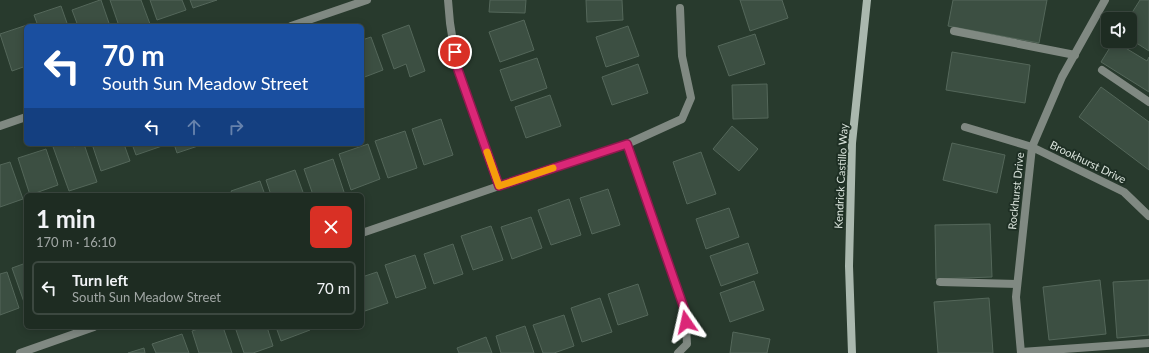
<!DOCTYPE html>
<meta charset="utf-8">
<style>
:root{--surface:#1e2c22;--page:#26342a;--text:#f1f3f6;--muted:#a1a7a5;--line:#3c4840}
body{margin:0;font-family:Lato,sans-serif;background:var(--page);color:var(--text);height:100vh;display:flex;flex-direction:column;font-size:15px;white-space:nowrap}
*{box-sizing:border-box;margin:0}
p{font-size:13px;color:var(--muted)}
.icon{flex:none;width:22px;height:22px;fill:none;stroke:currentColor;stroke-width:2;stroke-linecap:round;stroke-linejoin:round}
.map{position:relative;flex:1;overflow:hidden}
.side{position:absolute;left:24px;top:193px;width:340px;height:136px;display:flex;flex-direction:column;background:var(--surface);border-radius:6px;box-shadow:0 2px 10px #0003,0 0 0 1px var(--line)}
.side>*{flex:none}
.hud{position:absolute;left:24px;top:24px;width:340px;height:122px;border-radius:6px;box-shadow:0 2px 10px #0003,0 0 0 1px var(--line);background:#1a4fa0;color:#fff;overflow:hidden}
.controls{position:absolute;left:1101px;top:12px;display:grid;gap:8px}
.controls a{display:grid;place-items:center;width:36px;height:36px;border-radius:6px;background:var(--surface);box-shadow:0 2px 10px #0003,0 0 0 1px var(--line);font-size:20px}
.pin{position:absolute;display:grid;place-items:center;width:34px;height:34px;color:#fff;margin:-17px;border:2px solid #fff;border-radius:50%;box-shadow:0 1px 4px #0007}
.me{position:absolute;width:44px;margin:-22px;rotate:349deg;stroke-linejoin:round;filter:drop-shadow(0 0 3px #0008)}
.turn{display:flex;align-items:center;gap:14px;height:84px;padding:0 12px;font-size:18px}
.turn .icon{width:52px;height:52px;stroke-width:2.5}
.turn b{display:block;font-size:28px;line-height:34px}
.lanes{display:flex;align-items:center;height:38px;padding:0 12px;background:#0003;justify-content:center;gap:20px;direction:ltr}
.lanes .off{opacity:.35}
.round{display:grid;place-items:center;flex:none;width:42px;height:42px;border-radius:6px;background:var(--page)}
.overview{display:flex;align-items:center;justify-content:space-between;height:68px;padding:0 12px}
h1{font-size:24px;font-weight:700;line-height:30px}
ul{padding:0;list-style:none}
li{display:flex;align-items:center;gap:12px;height:54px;margin:0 8px 6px;padding:0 4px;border:2px solid var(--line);border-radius:6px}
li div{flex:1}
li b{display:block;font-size:15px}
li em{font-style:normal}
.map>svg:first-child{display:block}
.building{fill:#3c4f42;stroke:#54675a}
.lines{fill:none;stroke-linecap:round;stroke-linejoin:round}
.lane{stroke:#808982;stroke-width:8}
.street{stroke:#808982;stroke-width:8}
.secondary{stroke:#aab8ae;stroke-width:8}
.route-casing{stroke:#8e194d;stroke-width:10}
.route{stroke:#db2777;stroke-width:7}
.slow{stroke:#f59e0b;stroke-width:7}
.labels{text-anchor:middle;stroke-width:4;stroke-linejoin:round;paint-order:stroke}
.street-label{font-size:11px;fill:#d9e3db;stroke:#1e2f24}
</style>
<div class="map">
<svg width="1149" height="353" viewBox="0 0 1149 353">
<rect width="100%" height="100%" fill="#283a2d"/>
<path class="building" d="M100 0H101L110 26H78L72 10Z
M110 0H141L150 24 143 26H119Z
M150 0H182L186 10 157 20Z
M190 0H217L193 8Z
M490 0H526L525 13 489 12Z
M586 0H622L623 20 587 22Z
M740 0H782L788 18 750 31Z
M953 0H1047L1039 43 948 26Z
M1140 0H1149V51L1130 39V19H1128Z
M61 6 68 26H38L34 15Z
M524 20 534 50 500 62 489 32Z
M27 25 28 26H26V66L12 71 0 34Z
M409 25 425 71 410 77 406 64 394 69 382 35Z
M628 26 639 56 606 67 596 37Z
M755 34 765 64 729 76 718 46Z
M371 37 383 70 362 78V40Z
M1114 41 1147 61 1149 57V92L1101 62Z
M952 52 1030 65 1025 103 946 90Z
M537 58 547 88 511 101 500 70Z
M638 64 648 93 612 105 602 77Z
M767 84 768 118 733 119 732 85Z
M1101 87 1149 122V170L1079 117Z
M550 95 561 126 526 138 515 107Z
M441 119 453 155 424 165 412 129Z
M732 126 758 149 739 171 713 149Z
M405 131 417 168 388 178 375 141Z
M952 143 1005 155 997 193 943 180Z
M52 144H73L74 147 84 144 97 182 69 191Z
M92 144H124L130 161 101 171Z
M132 144H165V145L136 155Z
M174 144H204L177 153Z
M368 144 380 179 351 190 339 154Z
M46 149 58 185 30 195 18 158Z
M701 152 716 194 687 204 673 162Z
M333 159 345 195H313L304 169Z
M10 162 23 199 0 207V165Z
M295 170 304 195H271L266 180Z
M260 181 265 195H233L231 191Z
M608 189 620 225 592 234 580 198Z
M569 199 581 235 551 245 538 210Z
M729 208 739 237 706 249 696 219Z
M531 217 542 248 512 259 501 227Z
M990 224 992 277 936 279 935 225Z
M491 226 503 260 473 270 461 236Z
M748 243 758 273 721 286 710 256Z
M453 244 463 274 434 284 424 254Z
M415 255 426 288 396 298 385 265Z
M26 263V304L25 305 12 268Z
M7 272 19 308 0 315V274Z
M377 272 388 303 362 312V277Z
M1100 280 1106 334 1049 340 1043 287Z
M1149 280V335L1117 338 1113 282Z
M754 281 764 310 730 322 720 293Z
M638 284 648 315 618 325 608 294Z
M600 298 612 332 582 342 571 308Z
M989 298 993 353H938L934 302Z
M564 315 574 346 554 353H543L533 325Z
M525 326 534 353H501L496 336Z
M204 327H223L232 353H199L192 331Z
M235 327H267L273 346 253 353H244Z
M276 327H309L310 330 281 341Z
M733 332 770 339 767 353H730Z
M182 334 189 353H156L152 344Z
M486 337 492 353H459L457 348Z
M144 348 145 353H128Z"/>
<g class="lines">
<path class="lane" d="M954 31 1075 55
M1102 70 1149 102
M965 127 1032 147
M940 282 1017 284
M1021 352 1149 343"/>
<path class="street" d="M448 0 450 23 457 67 499 186
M291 26 367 0
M0 126 26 117
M627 144 685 311 687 344 678 353
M1032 147 1124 192 1149 216
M362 233 499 186 627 144 682 119 691 98 682 56 680 8
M20 353 94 327
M1021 353 1016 297 1032 147 1062 77 1105 0"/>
<path class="secondary" d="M852 353 849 266 852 143 867 0"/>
</g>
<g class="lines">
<defs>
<path id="route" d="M455 52 457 67 499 186 627 144 685 311 686 322"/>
</defs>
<use href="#route" class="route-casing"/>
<use href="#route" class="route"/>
<path class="slow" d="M487 152 499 186 553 168"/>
</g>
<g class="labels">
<g class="street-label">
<text transform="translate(1088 162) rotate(26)" y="4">Brookhurst Drive</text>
<text transform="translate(841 176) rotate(-87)" y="4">Kendrick Castillo Way</text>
<text transform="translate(1016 191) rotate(-84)" y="4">Rockhurst Drive</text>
</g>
</g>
</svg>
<div class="controls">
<a><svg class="icon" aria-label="sound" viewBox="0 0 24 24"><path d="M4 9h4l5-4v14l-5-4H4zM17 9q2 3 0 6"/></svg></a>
</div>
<div class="pin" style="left:455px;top:52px;background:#d93025"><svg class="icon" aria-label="arrive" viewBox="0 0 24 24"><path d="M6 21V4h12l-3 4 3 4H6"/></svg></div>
<svg class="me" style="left:686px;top:322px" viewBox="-20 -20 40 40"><path d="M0-17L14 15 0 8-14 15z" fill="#db2777" stroke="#fff" stroke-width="4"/></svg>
<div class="hud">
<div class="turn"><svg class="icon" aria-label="left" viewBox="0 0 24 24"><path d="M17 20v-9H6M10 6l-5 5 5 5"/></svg><div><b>70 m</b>South Sun Meadow Street</div></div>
<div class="lanes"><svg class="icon" aria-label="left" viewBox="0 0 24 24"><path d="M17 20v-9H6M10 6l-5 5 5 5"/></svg><svg class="icon off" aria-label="ahead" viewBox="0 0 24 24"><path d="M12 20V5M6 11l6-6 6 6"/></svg><svg class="icon off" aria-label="right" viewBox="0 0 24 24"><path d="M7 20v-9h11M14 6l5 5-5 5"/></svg></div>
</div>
<section class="side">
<div class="overview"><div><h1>1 min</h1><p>170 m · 16:10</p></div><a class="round" style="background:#d93025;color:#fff"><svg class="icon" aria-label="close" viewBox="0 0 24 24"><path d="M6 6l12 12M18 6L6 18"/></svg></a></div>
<ul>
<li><svg class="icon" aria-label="left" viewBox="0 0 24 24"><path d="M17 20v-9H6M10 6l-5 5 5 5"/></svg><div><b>Turn left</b><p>South Sun Meadow Street</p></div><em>70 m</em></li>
</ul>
</section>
</div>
